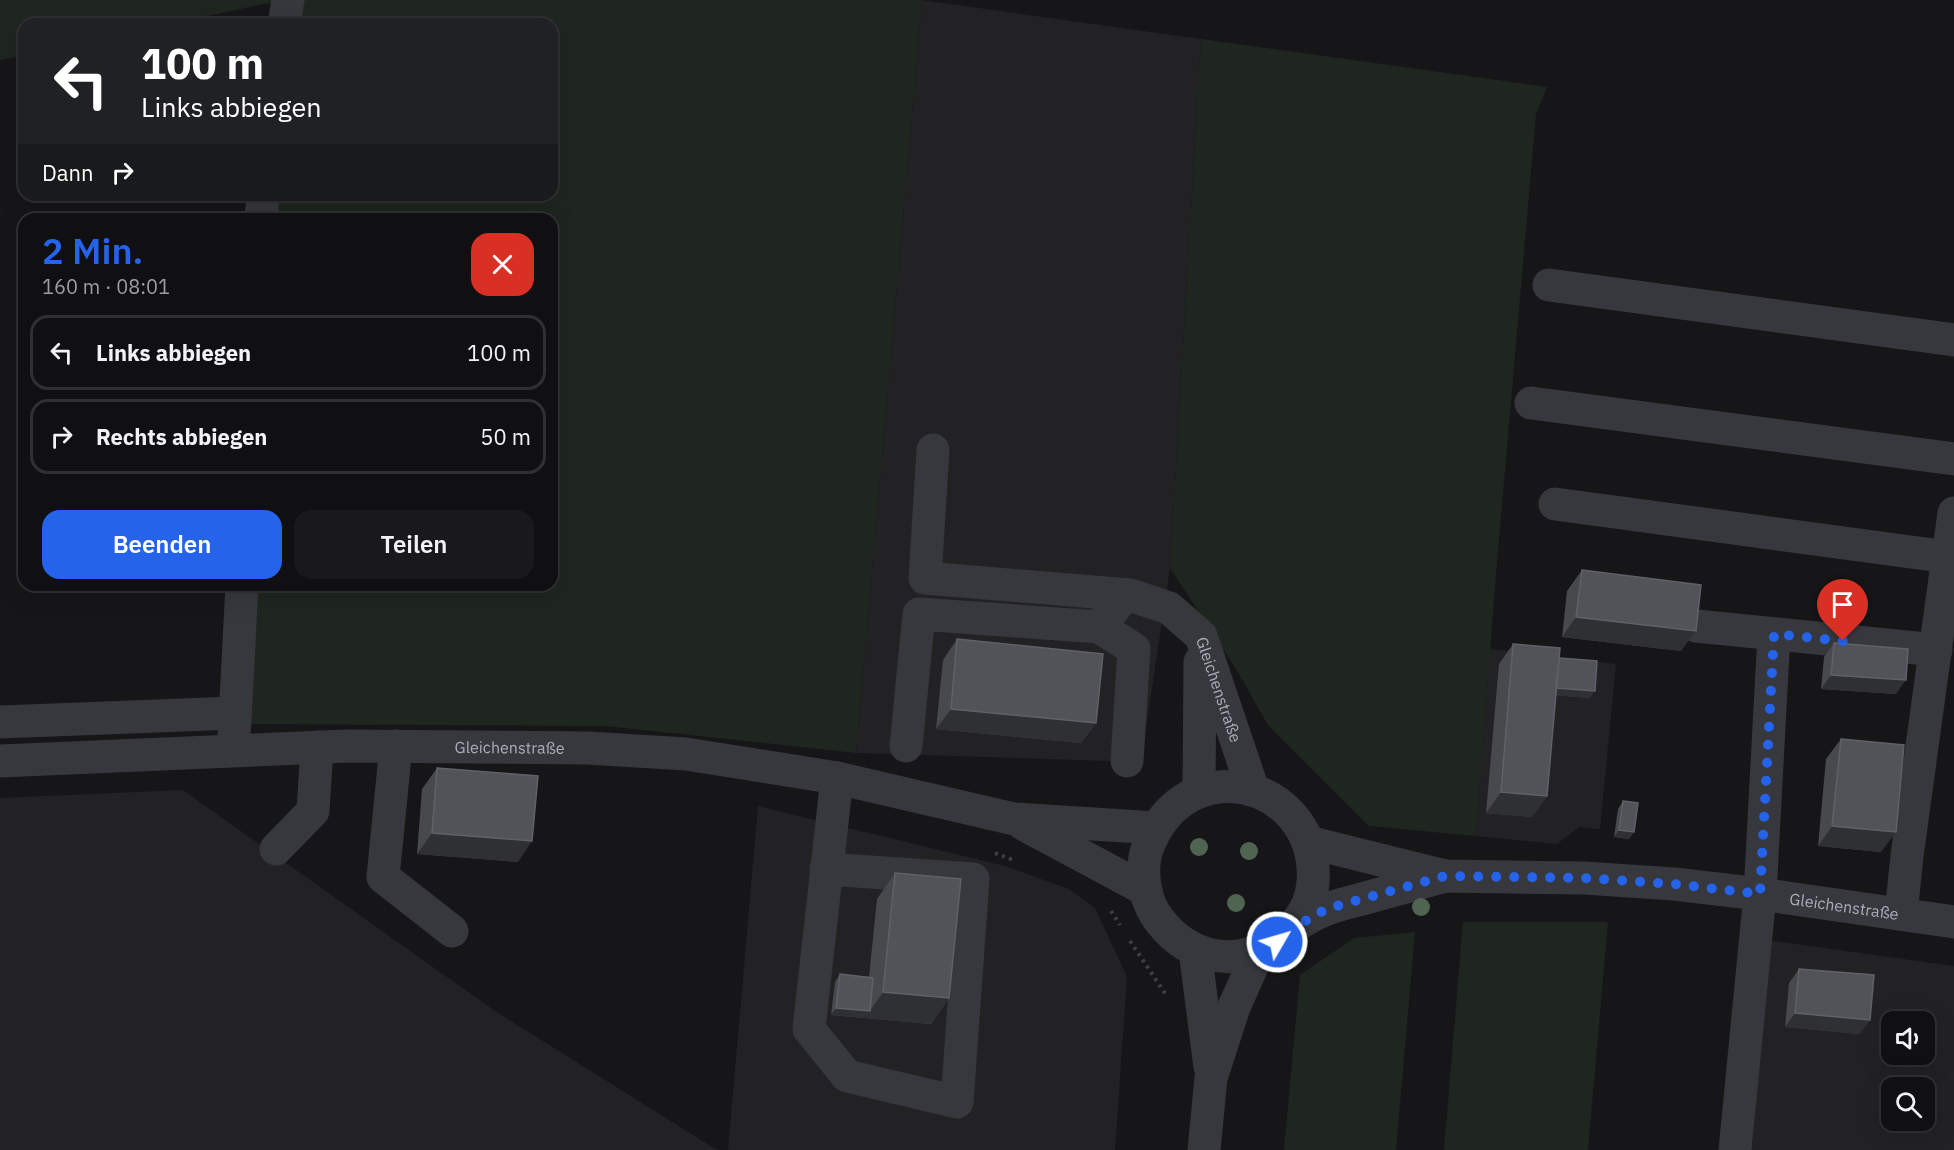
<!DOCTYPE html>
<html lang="de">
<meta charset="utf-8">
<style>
:root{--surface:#101012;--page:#19191b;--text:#f1f3f6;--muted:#9c9d9f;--line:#303032;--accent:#2563eb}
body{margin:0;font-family:"IBM Plex Sans",sans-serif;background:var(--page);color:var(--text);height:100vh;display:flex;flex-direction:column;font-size:22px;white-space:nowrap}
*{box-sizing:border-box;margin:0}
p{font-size:20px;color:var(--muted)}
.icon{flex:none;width:33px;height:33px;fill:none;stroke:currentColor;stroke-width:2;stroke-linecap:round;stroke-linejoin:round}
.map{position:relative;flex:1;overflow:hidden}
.details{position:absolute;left:18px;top:213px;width:540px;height:378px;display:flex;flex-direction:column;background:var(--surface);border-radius:18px;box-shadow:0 6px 24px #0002,0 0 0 2px var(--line)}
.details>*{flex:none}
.top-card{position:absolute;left:18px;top:18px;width:540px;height:183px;border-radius:18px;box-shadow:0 6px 24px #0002,0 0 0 2px var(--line);background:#202124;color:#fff;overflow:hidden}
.fabs{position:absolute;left:1881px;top:1011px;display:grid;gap:12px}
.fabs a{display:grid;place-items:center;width:54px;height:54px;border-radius:12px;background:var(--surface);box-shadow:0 6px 24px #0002,0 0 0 2px var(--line);font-size:30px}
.pin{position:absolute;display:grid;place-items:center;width:51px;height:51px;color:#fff;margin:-62px -26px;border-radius:50% 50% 50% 0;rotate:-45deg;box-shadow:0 0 6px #0007}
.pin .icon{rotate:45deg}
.me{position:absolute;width:66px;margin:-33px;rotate:52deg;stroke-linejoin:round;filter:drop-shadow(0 0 4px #0008)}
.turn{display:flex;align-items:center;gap:21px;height:126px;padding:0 24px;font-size:27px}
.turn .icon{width:78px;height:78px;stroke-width:2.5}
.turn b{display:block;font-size:42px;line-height:51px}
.then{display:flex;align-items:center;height:57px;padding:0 24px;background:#0003;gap:12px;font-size:22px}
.round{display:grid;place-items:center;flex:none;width:63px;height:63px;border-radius:18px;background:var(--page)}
.summary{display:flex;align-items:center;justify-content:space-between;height:102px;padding:0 24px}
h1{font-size:36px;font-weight:600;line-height:45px;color:var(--accent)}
.action{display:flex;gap:12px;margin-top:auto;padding:12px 24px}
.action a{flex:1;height:69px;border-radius:18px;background:var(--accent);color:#fff;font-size:24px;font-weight:600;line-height:69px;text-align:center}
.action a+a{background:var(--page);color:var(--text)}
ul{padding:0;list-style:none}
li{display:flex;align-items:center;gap:18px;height:75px;margin:0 12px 9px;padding:0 12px;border:3px solid var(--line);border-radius:18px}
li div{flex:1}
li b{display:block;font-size:22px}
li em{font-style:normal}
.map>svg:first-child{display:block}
.built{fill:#222225;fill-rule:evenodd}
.green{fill:#1e261f}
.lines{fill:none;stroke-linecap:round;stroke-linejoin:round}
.path{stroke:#3d3f44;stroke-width:4;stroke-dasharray:3 4.5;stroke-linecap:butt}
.minor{stroke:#37383d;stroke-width:33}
.tree{fill:#506452}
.wall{fill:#47494d}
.shaded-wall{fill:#2f3033}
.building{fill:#525359;stroke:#5f6168;stroke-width:1.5}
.route{stroke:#2563eb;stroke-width:10;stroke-dasharray:0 18}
.labels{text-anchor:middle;stroke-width:6;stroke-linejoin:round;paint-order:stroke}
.street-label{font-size:16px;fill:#a8adb8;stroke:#111113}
</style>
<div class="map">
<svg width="1954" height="1150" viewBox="0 0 1954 1150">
<rect width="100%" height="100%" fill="#161618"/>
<path class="built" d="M922 0 1201 39 1170 568 1141 762 856 753Z
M1490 649 1616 664 1600 829 1579 827 1557 844 1476 836Z
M183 790 495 1011 717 1150H0V798Z
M758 806 1005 866 1069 889 1095 908 1127 977 1115 1150H728Z
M1768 940 1954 966V1150H1752ZM1892 1022H1924V1054H1892ZM1892 1088H1924V1120H1892Z"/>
<path class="green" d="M0 0H283L170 24H24V55L0 60Z
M286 0H922L856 753 606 726 237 724 247 585H552V219H271L273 195H552V24H284Z
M1201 39 1547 87 1536 114 1496 574 1476 836 1369 826 1268 725 1236 669 1170 568Z
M1463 922H1608L1588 1150H1444Z
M1415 932 1396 1150H1284L1300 975 1354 938Z"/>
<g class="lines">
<path class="path" d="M995 853 1013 860
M1111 911 1120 925
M1130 941 1166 995"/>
<g class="minor">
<path d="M284 24 288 0"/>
<path d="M261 219 263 195"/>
<path d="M1549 285 1954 340"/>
<path d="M1531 403 1954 459"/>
<path id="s1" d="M933 450 925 578 1130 595 1169 608 1201 636 1253 790"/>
<path d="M1555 504 1948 557"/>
<path d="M1696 626 1936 650"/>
<path d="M1099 627 1134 649 1127 761"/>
<path d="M0 722 235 713"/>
<path d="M234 737 242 585"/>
<path d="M396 746 383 877 452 931"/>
<path d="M906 746 919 614 1099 627 1125 595"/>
<path id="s2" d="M0 761 346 746 588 748 686 754 837 778 1014 819 1156 828"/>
<path d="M1199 792 1200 662"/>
<path d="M1023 824 1146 890"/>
<path id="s3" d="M1308 842 1445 876 1584 878 1674 884 1760 894 1954 922"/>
<path d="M276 849 313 811 317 747"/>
<path d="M826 869 973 879 957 1102 847 1076 809 1029 837 778"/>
<path d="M1901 914 1907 856 1954 513"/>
<path d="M1291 929C1296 923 1301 917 1305 910 1314 893 1315 872 1311 853 1298 796 1231 767 1182 801 1166 812 1156 827 1149 844 1140 864 1143 895 1155 914 1183 956 1229 969 1274 944 1280 940 1285 934 1291 929 1301 922 1315 913 1327 909 1338 905 1350 902 1362 899 1390 891 1417 884 1445 876"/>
<path d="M1195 950 1210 1067"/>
<path d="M1204 1150 1211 1078 1234 1007 1259 951"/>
<path d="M1735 1150 1760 894 1774 634"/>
</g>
</g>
<g class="tree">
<circle cx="1199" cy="847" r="9"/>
<circle cx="1249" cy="851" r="9"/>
<circle cx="1236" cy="903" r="9"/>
<circle cx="1421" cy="907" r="9"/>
</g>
<path class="wall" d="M1582 570 1681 651 1562 637 1567 591Z
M957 639 1096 723 1081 743 936 729 943 660Z
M1834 643 1896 694 1821 689 1824 657Z
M1513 644 1559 658 1590 698 1555 695 1547 796 1532 817 1486 813 1499 664Z
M1841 739 1881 852 1818 846 1826 759Z
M437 768 518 862 417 854 422 789Z
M1623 801 1634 832 1629 839 1614 837 1618 809Z
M895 873 949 998 931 1024 831 1015 835 982 840 974 869 977 877 899Z
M1799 969 1860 1034 1785 1027 1789 983Z"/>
<path class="shaded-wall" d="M1576 617 1696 631 1681 651 1562 637Z
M1831 675 1906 680 1896 694 1821 689Z
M1554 687 1595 691 1590 698 1549 695Z
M951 709 1096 723 1081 743 936 729Z
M1501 792 1547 796 1532 817 1486 813Z
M1832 826 1896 832 1881 852 1818 846Z
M1619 830 1634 832 1629 839 1614 837Z
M432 833 532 841 518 862 417 854Z
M883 992 949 998 931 1024 831 1015 836 1008 870 1011Z
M1795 1013 1870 1020 1860 1034 1785 1027Z"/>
<path class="building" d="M1582 570 1701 585 1696 631 1576 617Z
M957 639 1103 654 1096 723 951 709Z
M1834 643 1908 649 1906 680 1831 675Z
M1513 644 1560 648 1547 796 1501 792Z
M1559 658 1597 661 1595 691 1556 688Z
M1841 739 1904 745 1896 832 1832 826Z
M437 768 538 776 532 841 432 833Z
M1623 801 1638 803 1634 832 1619 830Z
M895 873 961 879 949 998 883 992Z
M1799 969 1874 975 1870 1020 1795 1013Z
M840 974 873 978 870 1011 836 1008Z"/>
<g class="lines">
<path class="route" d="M1277 942 1292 929 1326 909 1445 876 1584 878 1674 884 1760 894 1774 634 1843 641"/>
</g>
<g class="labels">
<g class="street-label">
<text dy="6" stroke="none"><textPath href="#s1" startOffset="474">Gleichenstraße</textPath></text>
<text dy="6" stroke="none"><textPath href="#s2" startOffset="510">Gleichenstraße</textPath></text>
<text dy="6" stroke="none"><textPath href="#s3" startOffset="542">Gleichenstraße</textPath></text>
</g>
</g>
</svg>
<div class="fabs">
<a><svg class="icon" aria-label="sound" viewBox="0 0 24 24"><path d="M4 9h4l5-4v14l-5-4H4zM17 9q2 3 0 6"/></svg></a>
<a><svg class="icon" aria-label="search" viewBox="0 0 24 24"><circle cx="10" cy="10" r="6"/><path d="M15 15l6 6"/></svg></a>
</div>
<div class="pin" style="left:1843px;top:641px;background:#d93025"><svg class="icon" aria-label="arrive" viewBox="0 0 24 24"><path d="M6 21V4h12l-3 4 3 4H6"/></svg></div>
<svg class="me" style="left:1277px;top:942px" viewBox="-20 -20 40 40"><circle r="17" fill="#2563eb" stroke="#fff" stroke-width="3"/><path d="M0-11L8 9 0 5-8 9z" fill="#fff"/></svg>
<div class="top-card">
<div class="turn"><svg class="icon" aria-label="left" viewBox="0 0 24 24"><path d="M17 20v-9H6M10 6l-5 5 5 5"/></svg><div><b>100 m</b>Links abbiegen</div></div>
<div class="then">Dann<svg class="icon" aria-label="right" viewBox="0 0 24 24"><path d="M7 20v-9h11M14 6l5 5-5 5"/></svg></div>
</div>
<section class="details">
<div class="summary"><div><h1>2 Min.</h1><p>160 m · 08:01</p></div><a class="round" style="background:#d93025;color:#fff"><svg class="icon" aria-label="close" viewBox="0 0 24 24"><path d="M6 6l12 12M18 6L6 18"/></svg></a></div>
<ul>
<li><svg class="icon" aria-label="left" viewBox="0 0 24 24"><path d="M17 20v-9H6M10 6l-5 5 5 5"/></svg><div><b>Links abbiegen</b></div><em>100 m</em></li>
<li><svg class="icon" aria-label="right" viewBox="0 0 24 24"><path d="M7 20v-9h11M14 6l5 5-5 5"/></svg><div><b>Rechts abbiegen</b></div><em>50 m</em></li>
</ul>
<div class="action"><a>Beenden</a><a>Teilen</a></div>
</section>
</div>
